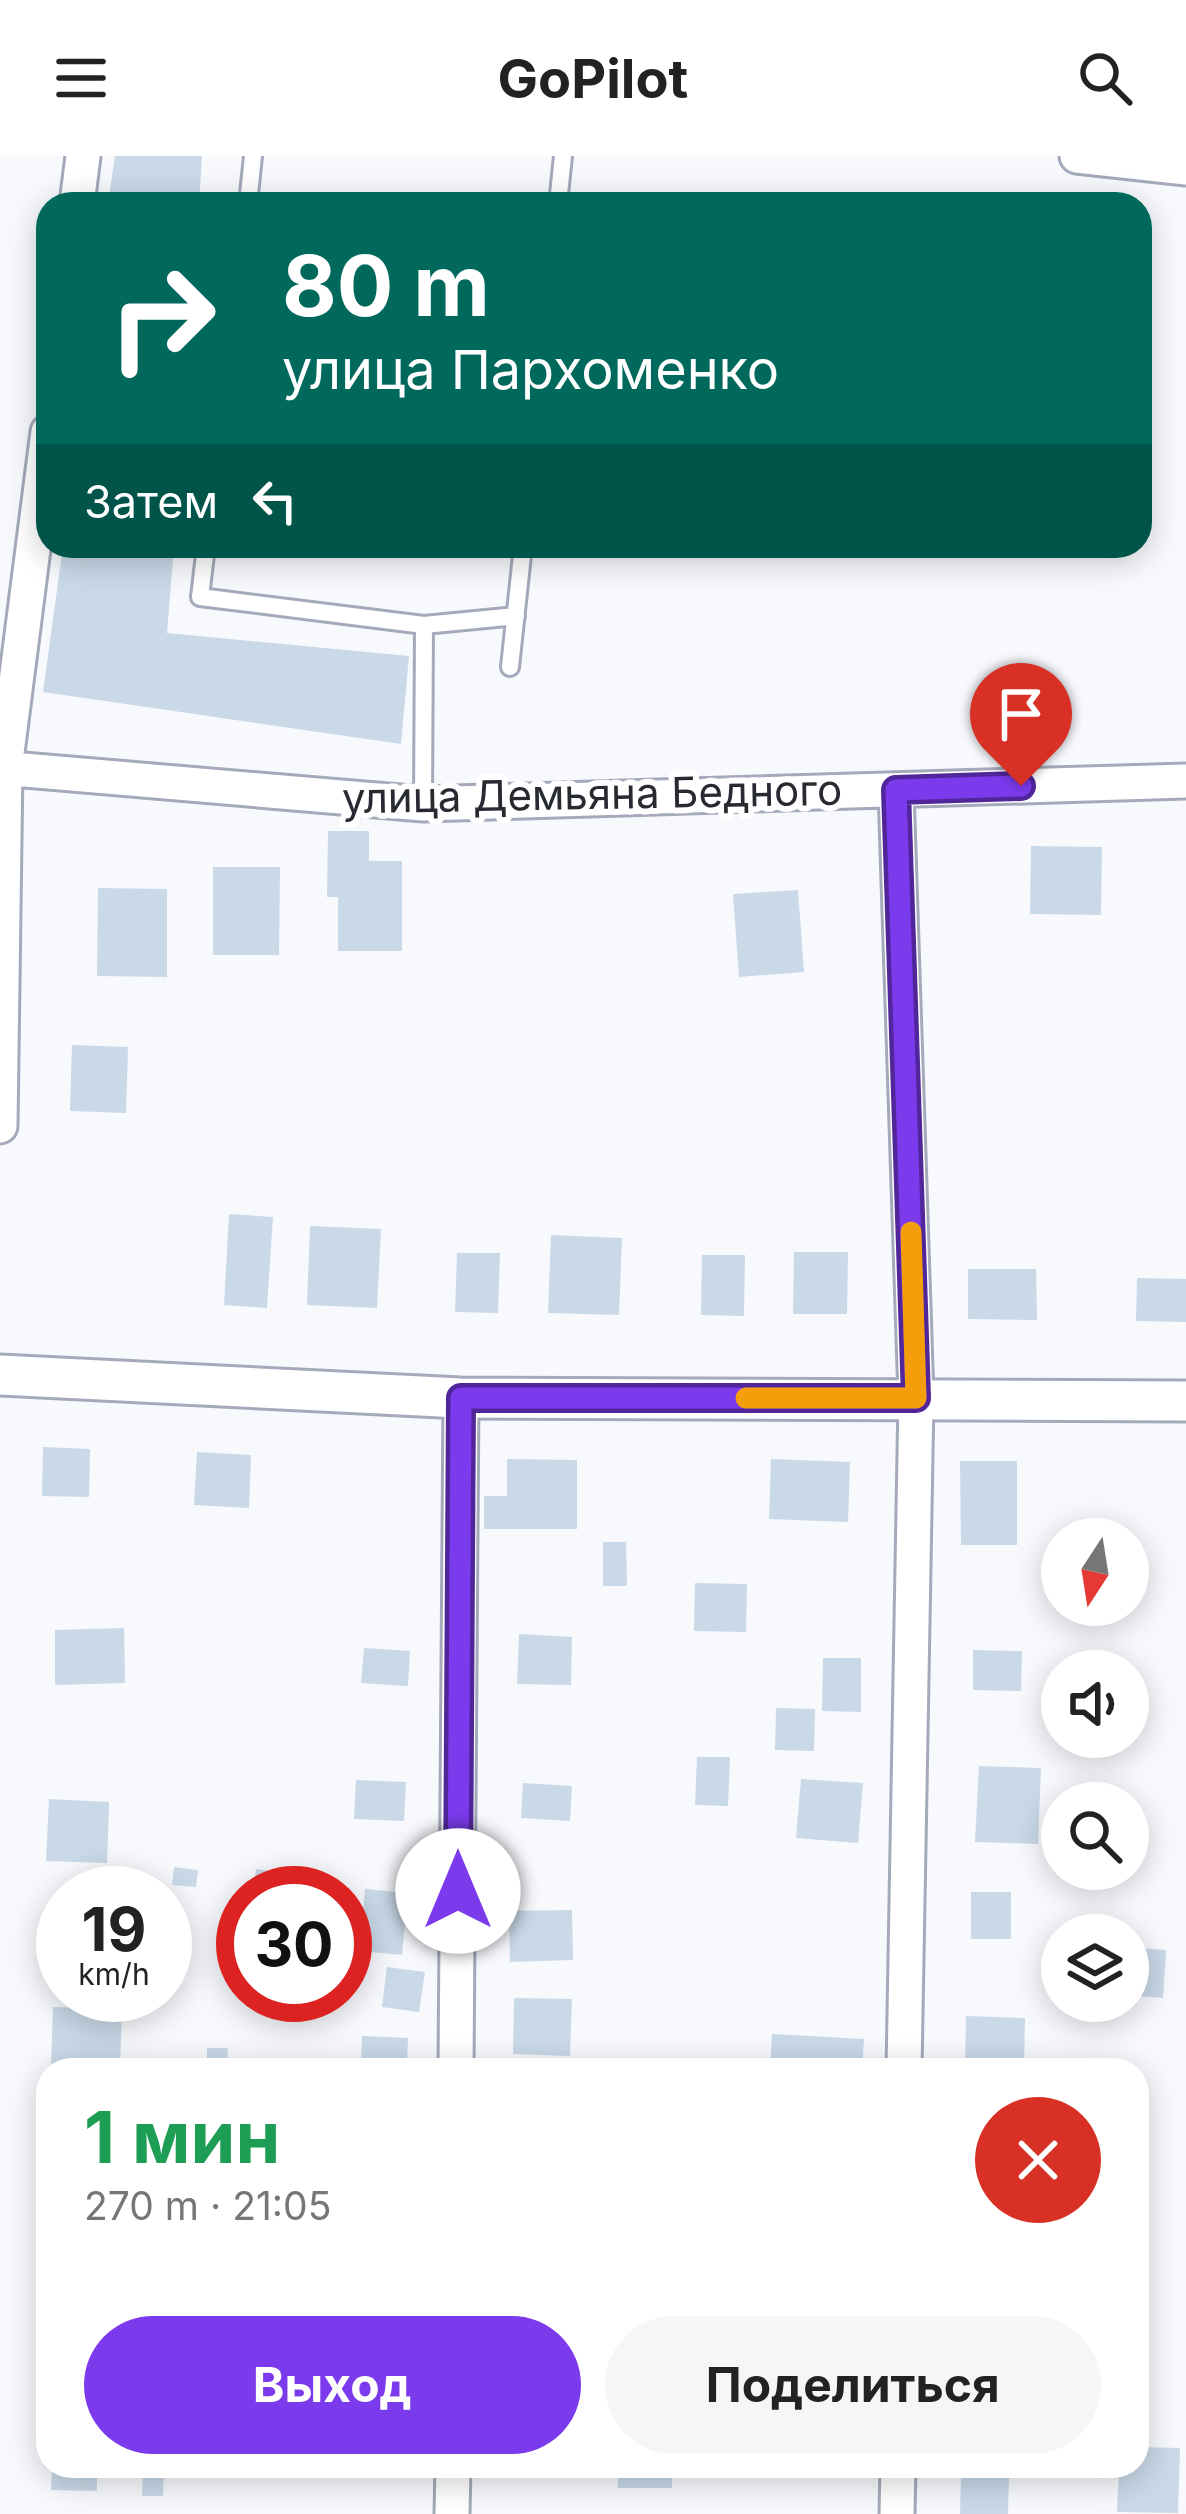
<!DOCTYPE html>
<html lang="ru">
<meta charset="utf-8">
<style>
:root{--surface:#fff;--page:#f6f6f6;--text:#222;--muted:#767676;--accent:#7c3aed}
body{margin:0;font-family:Inter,sans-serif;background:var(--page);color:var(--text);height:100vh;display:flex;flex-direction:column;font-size:45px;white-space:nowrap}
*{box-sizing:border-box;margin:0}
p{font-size:39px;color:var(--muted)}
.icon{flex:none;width:66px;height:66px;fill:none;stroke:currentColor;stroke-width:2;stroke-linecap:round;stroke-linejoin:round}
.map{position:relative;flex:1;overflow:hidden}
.panel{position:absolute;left:36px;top:1902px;width:1113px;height:420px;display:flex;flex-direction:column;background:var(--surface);border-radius:36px;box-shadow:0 6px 30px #0003}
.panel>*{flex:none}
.guide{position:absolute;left:36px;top:36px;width:1116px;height:366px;border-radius:36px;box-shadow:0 6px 30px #0003;background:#00695c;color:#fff;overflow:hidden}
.needle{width:78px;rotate:192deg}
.fabs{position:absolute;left:1041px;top:1362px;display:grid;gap:24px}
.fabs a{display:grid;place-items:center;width:108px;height:108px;border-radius:50%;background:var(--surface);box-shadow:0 6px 30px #0003;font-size:60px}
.speed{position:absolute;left:36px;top:1710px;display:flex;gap:24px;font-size:60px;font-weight:700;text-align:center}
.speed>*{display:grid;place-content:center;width:156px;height:156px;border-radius:50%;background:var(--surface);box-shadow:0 6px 30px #0003;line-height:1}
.speed small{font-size:30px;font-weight:400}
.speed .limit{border:18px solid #d22;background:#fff;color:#111}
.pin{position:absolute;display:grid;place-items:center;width:102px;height:102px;color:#fff;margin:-123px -51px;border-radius:50% 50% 50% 0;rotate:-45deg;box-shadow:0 0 12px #0007}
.pin .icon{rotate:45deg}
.me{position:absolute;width:132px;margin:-66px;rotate:0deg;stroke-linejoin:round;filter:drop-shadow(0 0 9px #0008)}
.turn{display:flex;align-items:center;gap:42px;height:252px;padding:0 48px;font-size:54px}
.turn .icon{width:156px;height:156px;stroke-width:2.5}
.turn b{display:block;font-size:84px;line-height:102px}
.then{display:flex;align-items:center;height:114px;padding:0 48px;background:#0003;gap:24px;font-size:45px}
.round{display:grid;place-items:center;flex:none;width:126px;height:126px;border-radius:63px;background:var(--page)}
.headline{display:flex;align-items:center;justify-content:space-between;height:204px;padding:0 48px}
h1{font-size:72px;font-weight:700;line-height:90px;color:#1e9e55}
.action{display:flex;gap:24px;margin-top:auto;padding:24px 48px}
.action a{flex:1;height:138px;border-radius:72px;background:var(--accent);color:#fff;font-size:48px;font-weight:700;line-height:138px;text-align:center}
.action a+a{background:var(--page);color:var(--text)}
header{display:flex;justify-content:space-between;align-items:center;height:156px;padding:0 48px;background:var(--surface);font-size:54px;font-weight:700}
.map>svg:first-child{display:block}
.building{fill:#c9d9e8}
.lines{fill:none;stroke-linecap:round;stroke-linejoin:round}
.service-casing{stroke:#a4a9bb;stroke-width:22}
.minor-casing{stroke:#a4a9bb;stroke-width:39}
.tertiary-casing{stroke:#a4a9bb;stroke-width:45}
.service{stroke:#fff;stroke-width:16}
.minor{stroke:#fff;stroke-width:33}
.tertiary{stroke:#fff;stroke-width:39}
.route-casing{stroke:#51269a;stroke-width:30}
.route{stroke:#7c3aed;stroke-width:21}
.slow{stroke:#f59e0b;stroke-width:21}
.labels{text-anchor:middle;stroke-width:12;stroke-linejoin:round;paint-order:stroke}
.street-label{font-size:42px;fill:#282a31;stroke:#fff}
</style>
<header><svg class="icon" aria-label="menu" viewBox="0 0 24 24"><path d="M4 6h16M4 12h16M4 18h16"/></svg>GoPilot<svg class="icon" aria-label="search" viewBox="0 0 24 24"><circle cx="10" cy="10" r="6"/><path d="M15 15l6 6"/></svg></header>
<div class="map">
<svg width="1186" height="2358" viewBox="0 0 1186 2358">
<rect width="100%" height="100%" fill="#f8f9fd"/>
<path class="building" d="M115 0H202L199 48H108Z
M63 390H174L167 477 409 500 401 588 43 536Z
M328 675H369V705H402V795H338V741H327Z
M1031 690 1102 691 1101 759 1030 758Z
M213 711H280L279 799H213Z
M98 732 167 733V821L97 820Z
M798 734 804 816 739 821 733 738Z
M72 889 128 891 126 957 70 955Z
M229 1058 273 1061 267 1152 224 1149Z
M310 1070 381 1073 377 1152 307 1149Z
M551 1079 622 1082 619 1159 548 1157Z
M794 1096H848L847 1158H793Z
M457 1097H500L498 1157 455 1156Z
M702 1099H745L744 1160 701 1159Z
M968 1113H1036L1037 1164 968 1163Z
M1137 1122 1186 1123V1166L1136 1165Z
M43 1291 90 1293 89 1341 42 1340Z
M197 1296 251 1299 249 1352 194 1349Z
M507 1303 577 1304V1373H484V1340H507Z
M771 1303 850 1306 848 1366 769 1363Z
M960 1305H1017V1389H961Z
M603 1386H626L627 1430H603Z
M695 1427 747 1428 746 1476 694 1475Z
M124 1472 125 1527 55 1529V1474Z
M519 1478 572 1481 571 1529 517 1528Z
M364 1492 410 1495 408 1530 361 1527Z
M973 1494 1022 1495 1021 1535 973 1534Z
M823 1502H861V1556L822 1555Z
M776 1552 815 1553 814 1595 775 1594Z
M697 1601H730L728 1650 695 1649Z
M979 1610 1041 1612 1038 1688 975 1686Z
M801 1623 863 1627 858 1687 796 1682Z
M356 1624 406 1626 404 1665 354 1663Z
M523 1627 572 1630 570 1665 521 1662Z
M49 1643 109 1646 107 1707 46 1705Z
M174 1711 198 1714 196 1731 172 1729Z
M256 1713 294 1718 292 1734 254 1728Z
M60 1731H108V1737H60Z
M365 1733 408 1737 402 1799 359 1795Z
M971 1736H1011V1783H971Z
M572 1754 573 1804 510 1806 509 1755Z
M1141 1792 1166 1794 1163 1842 1137 1840Z
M387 1811 425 1816 419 1856 382 1851Z
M514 1842 572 1843 570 1900 513 1898Z
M53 1851 122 1853 120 1910 51 1909Z
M966 1860 1025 1862 1024 1914 965 1913Z
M772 1878 864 1883 862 1914H770Z
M362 1880 408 1882 407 1914H361Z
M207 1892H228L227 1914H207Z
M1137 2291 1180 2292 1178 2357 1117 2356 1119 2310H1137Z
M52 2310H97V2335L51 2334Z
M143 2310H164L163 2340H142Z
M618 2310H672V2332H618Z
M961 2320 1009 2322 1008 2358H960Z"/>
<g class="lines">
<defs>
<path id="service" d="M248 48 253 0
M558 48 563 0
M206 390 200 441 424 469 423 648
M424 469 516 460
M510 511 523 390"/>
<path id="minor" d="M1077 0 1186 12
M77 48 83 0
M0 612 423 648 1186 625
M896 634 916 1242 904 1914
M0 970 5 612 48 276
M456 1914 461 1242
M452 2358 453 2310
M897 2358 898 2310"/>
<path id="tertiary" d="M0 1219 461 1242 1186 1245"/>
</defs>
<use href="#service" class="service-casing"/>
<use href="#minor" class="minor-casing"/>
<use href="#tertiary" class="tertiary-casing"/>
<use href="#service" class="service"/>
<use href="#minor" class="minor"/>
<use href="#tertiary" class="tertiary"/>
</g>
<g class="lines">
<defs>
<path id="route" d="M458 1735 461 1242H916L896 634 1021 630"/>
</defs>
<use href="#route" class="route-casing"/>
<use href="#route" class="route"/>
<path class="slow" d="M746 1242H916L911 1076"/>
</g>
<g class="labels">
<g class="street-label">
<text transform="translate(592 638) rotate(-1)" y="15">улица Демьяна Бедного</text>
</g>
</g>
</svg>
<div class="fabs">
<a><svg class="needle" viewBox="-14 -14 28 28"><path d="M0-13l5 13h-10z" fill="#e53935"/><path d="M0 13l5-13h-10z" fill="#767676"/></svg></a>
<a><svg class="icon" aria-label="sound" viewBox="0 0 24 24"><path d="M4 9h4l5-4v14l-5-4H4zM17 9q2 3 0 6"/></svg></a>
<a><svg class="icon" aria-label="search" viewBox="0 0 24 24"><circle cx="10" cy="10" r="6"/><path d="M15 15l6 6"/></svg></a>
<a><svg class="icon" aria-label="layers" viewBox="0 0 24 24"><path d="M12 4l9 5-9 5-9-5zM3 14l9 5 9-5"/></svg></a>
</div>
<div class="speed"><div>19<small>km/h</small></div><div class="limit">30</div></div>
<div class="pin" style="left:1021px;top:630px;background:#d93025"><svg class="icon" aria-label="arrive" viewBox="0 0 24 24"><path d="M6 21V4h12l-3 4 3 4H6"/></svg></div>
<svg class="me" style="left:458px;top:1735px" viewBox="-20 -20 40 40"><circle r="19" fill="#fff"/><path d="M0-13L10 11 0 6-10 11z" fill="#7c3aed"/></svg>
<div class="guide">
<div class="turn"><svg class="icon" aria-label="right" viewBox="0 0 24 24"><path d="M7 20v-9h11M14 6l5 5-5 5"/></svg><div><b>80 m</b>улица Пархоменко</div></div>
<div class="then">Затем<svg class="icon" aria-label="left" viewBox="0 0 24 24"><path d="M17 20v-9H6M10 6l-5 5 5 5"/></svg></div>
</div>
<section class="panel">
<div class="headline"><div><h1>1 мин</h1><p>270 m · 21:05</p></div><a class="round" style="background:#d93025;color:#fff"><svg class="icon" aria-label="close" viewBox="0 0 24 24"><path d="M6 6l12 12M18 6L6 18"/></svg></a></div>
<div class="action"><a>Выход</a><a>Поделиться</a></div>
</section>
</div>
